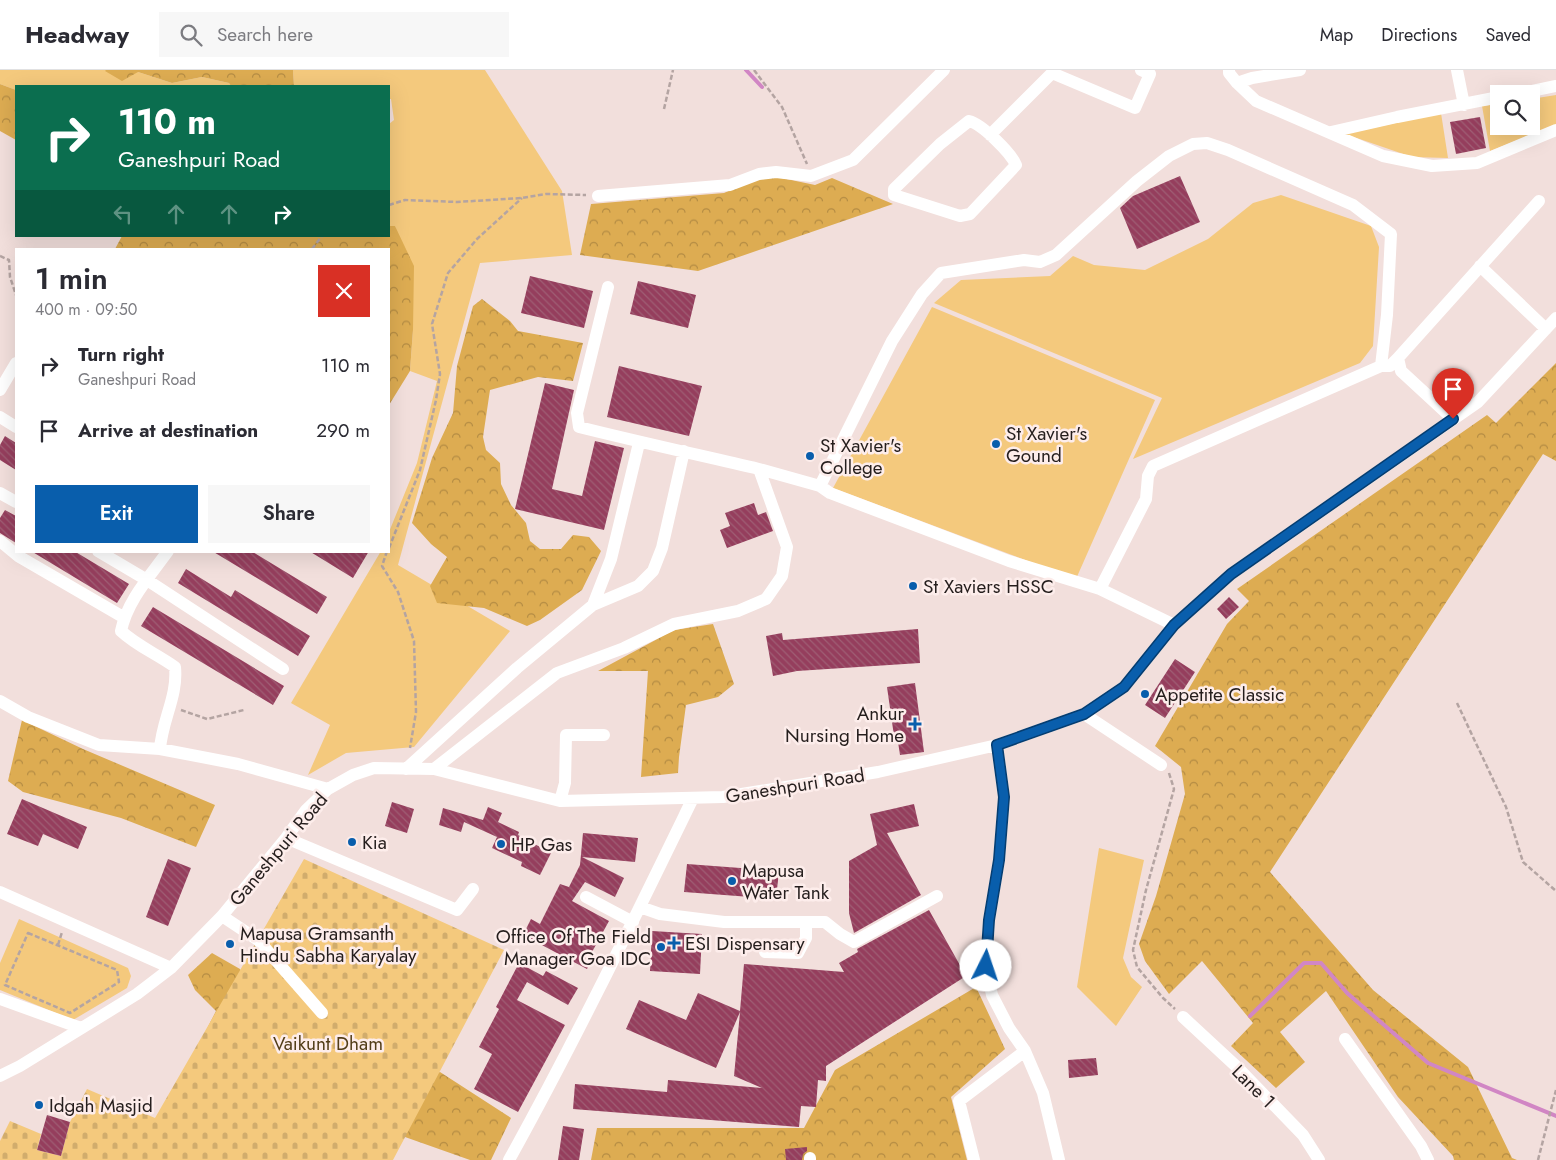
<!DOCTYPE html>
<meta charset="utf-8">
<style>
:root{--surface:#fff;--page:#f7f7f7;--text:#2b2b33;--muted:#7c7c81;--line:#e1e1e2;--accent:#095eac}
body{margin:0;font-family:Jost,sans-serif;background:var(--page);color:var(--text);height:100vh;display:flex;flex-direction:column;font-size:19px;white-space:nowrap}
*{box-sizing:border-box;margin:0}
p{font-size:16px;color:var(--muted)}
.icon{flex:none;width:28px;height:28px;fill:none;stroke:currentColor;stroke-width:2;stroke-linecap:round;stroke-linejoin:round}
.map{position:relative;flex:1;overflow:hidden}
.sheet{position:absolute;left:15px;top:178px;width:375px;height:305px;display:flex;flex-direction:column;background:var(--surface);border-radius:0px;box-shadow:0 5px 20px #0002}
.sheet>*{flex:none}
.guide{position:absolute;left:15px;top:15px;width:375px;height:152px;border-radius:0px;box-shadow:0 5px 20px #0002;background:#0b6e4f;color:#fff;overflow:hidden}
.fabs{position:absolute;left:1490px;top:15px;display:grid;gap:10px}
.fabs a{display:grid;place-items:center;width:50px;height:50px;border-radius:0px;background:var(--surface);box-shadow:0 5px 20px #0002;font-size:25px}
.pin{position:absolute;display:grid;place-items:center;width:42px;height:42px;color:#fff;margin:-51px -21px;border-radius:50% 50% 50% 0;rotate:-45deg;box-shadow:0 0 5px #0007}
.pin .icon{rotate:45deg}
.me{position:absolute;width:55px;margin:-28px;rotate:4deg;stroke-linejoin:round;filter:drop-shadow(0 0 4px #0008)}
.turn{display:flex;align-items:center;gap:18px;height:105px;padding:0 20px;font-size:22px}
.turn .icon{width:65px;height:65px;stroke-width:2.5}
.turn b{display:block;font-size:35px;line-height:42px}
.lanes{display:flex;align-items:center;height:48px;padding:0 20px;background:#0003;justify-content:center;gap:25px;direction:ltr}
.lanes .off{opacity:.35}
.round{display:grid;place-items:center;flex:none;width:52px;height:52px;border-radius:0px;background:var(--page)}
.headline{display:flex;align-items:center;justify-content:space-between;height:85px;padding:0 20px}
h1{font-size:30px;font-weight:600;line-height:38px}
.action{display:flex;gap:10px;margin-top:auto;padding:10px 20px}
.action a{flex:1;height:58px;border-radius:0px;background:var(--accent);color:#fff;font-size:20px;font-weight:600;line-height:58px;text-align:center}
.action a+a{background:var(--page);color:var(--text)}
ul{padding:0;list-style:none}
li{display:flex;align-items:center;gap:15px;height:65px;padding:0 20px}
li div{flex:1}
li b{display:block;font-size:19px}
li em{font-style:normal}
header{display:flex;align-items:center;gap:30px;box-sizing:border-box;height:70px;padding:0 25px;background:var(--surface);border-bottom:1px solid var(--line)}
header strong{font-size:24px}
nav{display:flex;gap:28px;margin-inline-start:auto;font-size:18px}
.search{width:350px;height:45px;background:var(--page);display:flex;align-items:center;gap:12px;box-sizing:border-box;padding:0 18px;border-radius:0px;color:var(--muted);font-size:19px}
.map>svg:first-child{display:block}
.green{fill:#f4c97d}
.forest{fill:url(#forest-crowns)}
.cemetery{fill:url(#cemetery-stones)}
.lines{fill:none;stroke-linecap:round;stroke-linejoin:round}
.stream{stroke:#d186c4;stroke-width:4}
.building{fill:url(#building-back-hatch)}
.path{stroke:#b4a4a2;stroke-width:2.5;stroke-dasharray:5 2.5;stroke-linecap:butt}
.minor{stroke:#fff;stroke-width:12}
.route-casing{stroke:#063d70;stroke-width:12}
.route{stroke:#095eac;stroke-width:9}
.poi-dot{fill:#095eac;stroke:#fdedeb;stroke-width:2}
.labels{text-anchor:middle;stroke-width:5;stroke-linejoin:round;paint-order:stroke}
.poi-label{font-size:19px;fill:#251e1d;stroke:#fdedeb;text-anchor:start}
.street-label{font-size:19px;fill:#251e1d;stroke:#fdedeb}
.park-label{font-size:19px;fill:#523d18;stroke:#fdedeb}
</style>
<header>
<strong>Headway</strong>
<div class="search"><svg class="icon" aria-label="search" viewBox="0 0 24 24"><circle cx="10" cy="10" r="6"/><path d="M15 15l6 6"/></svg>Search here</div>
<nav><a>Map</a><a>Directions</a><a>Saved</a></nav>
</header>
<div class="map">
<svg width="1556" height="1090" viewBox="0 0 1556 1090">
<defs>
<pattern id="forest-crowns" width="20" height="18" patternUnits="userSpaceOnUse" patternTransform="scale(1.25)"><rect width="20" height="18" fill="#ddac52"/><path d="M2 6a3 3 0 1 1 6 0M12 15a3 3 0 1 1 6 0" fill="none" stroke="#b38b43"/></pattern>
<pattern id="cemetery-stones" width="16" height="16" patternUnits="userSpaceOnUse" patternTransform="scale(1.25)"><rect width="16" height="16" fill="#f4c97d"/><path d="M2 7V4a2 2 0 0 1 4 0v3zM10 15v-3a2 2 0 0 1 4 0v3z" fill="#d1ac6c"/></pattern>
<pattern id="building-back-hatch" width="6" height="6" patternUnits="userSpaceOnUse" patternTransform="scale(1.25)"><rect width="6" height="6" fill="#953e5d"/><path d="M-1 5l2 2M0 0l6 6M5-1l2 2" fill="none" stroke="#9f5e74"/></pattern>
</defs>
<rect width="100%" height="100%" fill="#f2dfdc"/>
<path class="green" d="M0 0H106L138 2 172 13 202 7 229 13 231 16H16V20L0 14Z
M293 0H485L562 121 572 185 480 193 398 495 510 561 414 677 346 683 308 705 330 655 291 633 381 481H389V462L417 393 437 311 410 301 413 260 395 156H389V54L394 50 391 29H389V16H294Z
M1556 25V55L1490 81 1482 36 1499 34V56H1531V29Z
M1441 43 1448 88 1412 87 1345 64Z
M1281 125 1371 156 1379 177 1373 276 1360 293 1133 389 1162 328 934 233 961 210 1050 206 1073 186 1094 195 1145 200 1208 169 1253 133Z
M932 237 1155 330 1076 509 833 418Z
M1099 778 1144 790 1123 888 1131 907 1142 917 1116 956 1077 917Z
M19 849 128 898 131 906 127 918 73 950 0 920V893Z"/>
<path class="forest" d="M106 0H293L294 16H231L229 13 202 7 172 13 138 2 122 11 105 1Z
M0 14 16 20V70L0 61Z
M777 107 815 115 832 108 893 134 698 201 580 185 591 134 724 123 753 110Z
M389 156H395L414 196 413 260 410 301 389 335V179H115L122 166H389Z
M482 229 510 251 518 261 583 273 573 311 538 307 490 320 483 367 486 380 500 393 501 414 511 435 526 453 530 471 540 479H561L573 465 589 467 601 481 582 520 540 550 527 556 484 538 437 533 430 516 447 487 431 474 412 453 432 388 453 343 457 296 473 236Z
M1556 293V391L1543 384 1270 802 1373 920 1468 997 1512 1088 1517 1090H1454L1453 1086 1398 1027 1326 921 1280 962 1305 992 1276 1018 1231 976 1253 953 1202 891 1169 924 1145 891 1139 874 1156 826 1185 724 1181 697 1155 676 1227 554 1249 531 1237 519 1487 345 1496 353Z
M713 554 734 614 718 627 686 635 679 687 678 703 641 707 648 601H598L674 560Z
M22 650 83 679 215 735 196 777 121 748 23 722 8 711Z
M212 883 240 899 247 911 421 1009 440 1002 511 1048 491 1090H470L405 1067 140 1090 216 941 195 920 188 905Z
M976 917 1005 979 951 1027 967 1090H591L597 1058H804L835 1000Z"/>
<path class="cemetery" d="M304 789 504 880 393 1090H0V1071L10 1051 41 1064 37 1080 61 1086 70 1052 87 1019 155 1048Z"/>
<g class="lines">
<path class="stream" d="M746 0 762 17
M1250 946 1304 893H1321L1347 923 1428 993 1556 1046"/>
</g>
<path class="building" d="M1480 47 1486 78 1456 84 1450 52Z
M1180 106 1200 152 1137 179 1120 138 1133 126Z
M530 206 593 221 584 258 521 243Z
M638 211 696 225 688 258 630 244Z
M619 296 702 316 689 366 607 347Z
M545 313 574 320 552 419 582 426 595 371 624 378 604 460 515 439Z
M5 366 16 373V400L0 390V375Z
M754 433 758 445 766 442 773 461 727 478 720 460 730 456 725 443Z
M5 440 16 446V473L0 463V448Z
M31 481H74L129 514 117 533Z
M212 481H251L327 527 317 544Z
M309 481H369L353 508Z
M186 499 231 527 235 520 310 566 298 586 178 513Z
M1229 527 1239 537 1226 549 1217 539Z
M153 537 284 616 273 635 141 556Z
M918 559 920 593 797 601 773 606 766 566 782 563 783 570Z
M1175 589 1195 602 1165 648 1145 635Z
M915 613 924 682 900 685 898 672 895 673 887 617Z
M22 729 87 757 78 779 43 764 38 776 7 764Z
M392 732 414 739 407 763 385 756Z
M914 734 919 756 887 763 921 825 854 863 849 843V791L877 775 870 744Z
M488 737 502 743 498 752 519 762 518 765 551 783 540 805 521 796 522 792 492 778 497 767 464 752 461 762 439 755 443 738 483 750Z
M583 763 638 768 635 792 582 787 624 808 615 827 585 812 572 831 609 851 592 882 595 883 587 899 523 865 531 849 540 854 560 814 569 817 580 795Z
M168 789 191 798 168 856 146 847Z
M687 794 779 801 776 829 684 822Z
M929 840 966 906 826 996V1011L818 1010 816 1037 801 1036 799 1057 573 1039 575 1014 667 1022 668 1010 762 1018 734 1006 740 942 716 998 626 959 639 930 686 950 698 923 740 941 744 894 844 902 839 893 858 882 857 879Z
M652 861 702 864 700 904 650 901Z
M519 893 543 906 546 901 578 918 568 935 527 912 517 930 565 955 518 1042 474 1019 492 984 479 977 499 939 496 937Z
M1096 988 1098 1005 1069 1008 1068 990Z
M47 1045 70 1052 61 1086 37 1080Z
M563 1056 584 1059 579 1090H558Z
M807 1077V1081L803 1084 802 1090H786L785 1079Z"/>
<g class="lines">
<path class="path" d="M754 0 782 37 807 94
M664 39 673 0
M389 135 405 130 457 132 522 128 546 124 586 125
M312 179 322 166
M0 186 9 190 10 207 16 225
M389 478 420 400 436 330 440 304 432 254 448 203 477 169 522 128
M387 481 382 496 398 522 414 571 416 642 410 678
M1457 633 1506 737 1523 792 1556 821
M181 640 207 649 244 640
M1169 703 1174 719 1146 820 1133 880 1137 897 1163 928 1175 939
M28 863 117 900 119 912 70 943 5 915Z
M58 875 62 862
M1538 1090 1556 1020"/>
<path class="minor" d="M1229 0V3L1237 13 1256 31 1383 86 1432 96 1477 93 1556 60
M1457 0 1464 35
M1237 13 1252 8 1300 0
M1517 24 1556 16
M969 51C982 54 1011 83 1016 95L970 144 960 146 894 125V119L940 74Z
M1331 62 1397 47 1499 27
M990 65 1052 3 1135 38 1150 4 1141 0
M598 126 730 115 759 104 776 102 811 106 853 90 944 0
M1480 196 1546 259
M0 320 16 293
M0 347 16 357
M1453 349 1401 301 1398 288 1539 131
M759 399 820 416 830 423 1009 491 1100 519 1174 555
M820 416 892 271 922 224 941 203 1024 190 1040 192 1056 185 1137 111 1169 86 1193 74 1207 73 1228 80 1353 135 1391 164 1387 245 1381 296
M0 423 16 432
M0 471 18 486 123 547
M98 481 147 510 283 599
M1100 519 1146 429 1148 406 1153 396 1381 296H1390L1398 288
M593 535 638 516 653 501 662 478 684 381
M0 631 28 647 99 675 160 679 238 694 328 719
M1084 644 1161 695
M997 675 1004 727 999 790 989 850 986 896 992 925 1009 958 1025 981 1043 1023 1059 1090
M160 679C162 650 178 626 175 597 157 584 137 576 121 561 127 531 150 506 168 481
M406 699 517 598 593 535 611 489 639 373
M434 699 557 603 624 578 674 554 738 541 766 529 782 506 787 477 759 399C699 385 639 372 579 357L577 343 608 217
M560 731 565 713 566 665H604
M286 768 457 840 473 819
M0 822 171 898
M586 827 633 852
M640 837 660 844 724 852H825L840 864 854 872 937 826
M222 846 258 870 322 943
M765 882 798 883 806 868V852
M0 929 81 958
M1183 947 1238 998 1303 1065 1319 1090
M1345 969 1421 1076 1428 1090
M0 1006 20 996 137 924 171 898 222 846 286 768 306 740 328 719 353 705 374 698 434 699 560 731 723 727 878 702 997 675 1084 644 1124 617 1174 555 1231 504 1478 332 1556 248
M810 1088V1090
M509 1090C575 971 634 849 693 728
M974 1090 959 1031 1025 981"/>
</g>
<g class="lines">
<defs>
<path id="route" d="M986 896 989 850 999 790 1004 727 997 675 1084 644 1124 617 1174 555 1231 504 1453 349"/>
</defs>
<use href="#route" class="route-casing"/>
<use href="#route" class="route"/>
</g>
<g class="poi-dot">
<circle cx="996" cy="374" r="5"/>
<circle cx="810" cy="386" r="5"/>
<circle cx="913" cy="516" r="5"/>
<circle cx="1145" cy="624" r="5"/>
<path d="M912.5 646.5h5v5h5v5h-5v5h-5v-5h-5v-5h5z"/>
<circle cx="352" cy="772" r="5"/>
<circle cx="501" cy="774" r="5"/>
<circle cx="732" cy="811" r="5"/>
<path d="M671.5 865.5h5v5h5v5h-5v5h-5v-5h-5v-5h5z"/>
<circle cx="230" cy="874" r="5"/>
<circle cx="661" cy="877" r="5"/>
<circle cx="39" cy="1035" r="5"/>
</g>
<g class="labels">
<g class="poi-label">
<text x="1006" y="370">St Xavier's<tspan x="1006" dy="22">Gound</tspan></text>
<text x="820" y="382">St Xavier's<tspan x="820" dy="22">College</tspan></text>
<text x="923" y="523">St Xaviers HSSC</text>
<text x="1155" y="631">Appetite Classic</text>
<text x="904" y="650" text-anchor="end">Ankur<tspan x="904" dy="22">Nursing Home</tspan></text>
<text x="362" y="779">Kia</text>
<text x="511" y="781">HP Gas</text>
<text x="742" y="807">Mapusa<tspan x="742" dy="22">Water Tank</tspan></text>
<text x="240" y="870">Mapusa Gramsanth<tspan x="240" dy="22">Hindu Sabha Karyalay</tspan></text>
<text x="651" y="873" text-anchor="end">Office Of The Field<tspan x="651" dy="22">Manager Goa IDC</tspan></text>
<text x="685" y="880">ESI Dispensary</text>
<text x="49" y="1042">Idgah Masjid</text>
</g>
<g class="street-label">
<text transform="translate(795 715) rotate(-9)" y="7">Ganeshpuri Road</text>
<text transform="translate(278 779) rotate(-50)" y="7">Ganeshpuri Road</text>
<text transform="translate(1254 1016) rotate(45)" y="7">Lane 1</text>
</g>
<g class="park-label">
<text x="328" y="980">Vaikunt Dham</text>
</g>
</g>
</svg>
<div class="fabs">
<a><svg class="icon" aria-label="search" viewBox="0 0 24 24"><circle cx="10" cy="10" r="6"/><path d="M15 15l6 6"/></svg></a>
</div>
<div class="pin" style="left:1453px;top:349px;background:#d93025"><svg class="icon" aria-label="arrive" viewBox="0 0 24 24"><path d="M6 21V4h12l-3 4 3 4H6"/></svg></div>
<svg class="me" style="left:986px;top:896px" viewBox="-20 -20 40 40"><circle r="19" fill="#fff"/><path d="M0-13L10 11 0 6-10 11z" fill="#095eac"/></svg>
<div class="guide">
<div class="turn"><svg class="icon" aria-label="right" viewBox="0 0 24 24"><path d="M7 20v-9h11M14 6l5 5-5 5"/></svg><div><b>110 m</b>Ganeshpuri Road</div></div>
<div class="lanes"><svg class="icon off" aria-label="left" viewBox="0 0 24 24"><path d="M17 20v-9H6M10 6l-5 5 5 5"/></svg><svg class="icon off" aria-label="ahead" viewBox="0 0 24 24"><path d="M12 20V5M6 11l6-6 6 6"/></svg><svg class="icon off" aria-label="ahead" viewBox="0 0 24 24"><path d="M12 20V5M6 11l6-6 6 6"/></svg><svg class="icon" aria-label="right" viewBox="0 0 24 24"><path d="M7 20v-9h11M14 6l5 5-5 5"/></svg></div>
</div>
<section class="sheet">
<div class="headline"><div><h1>1 min</h1><p>400 m · 09:50</p></div><a class="round" style="background:#d93025;color:#fff"><svg class="icon" aria-label="close" viewBox="0 0 24 24"><path d="M6 6l12 12M18 6L6 18"/></svg></a></div>
<ul>
<li><svg class="icon" aria-label="right" viewBox="0 0 24 24"><path d="M7 20v-9h11M14 6l5 5-5 5"/></svg><div><b>Turn right</b><p>Ganeshpuri Road</p></div><em>110 m</em></li>
<li><svg class="icon" aria-label="arrive" viewBox="0 0 24 24"><path d="M6 21V4h12l-3 4 3 4H6"/></svg><div><b>Arrive at destination</b></div><em>290 m</em></li>
</ul>
<div class="action"><a>Exit</a><a>Share</a></div>
</section>
</div>
